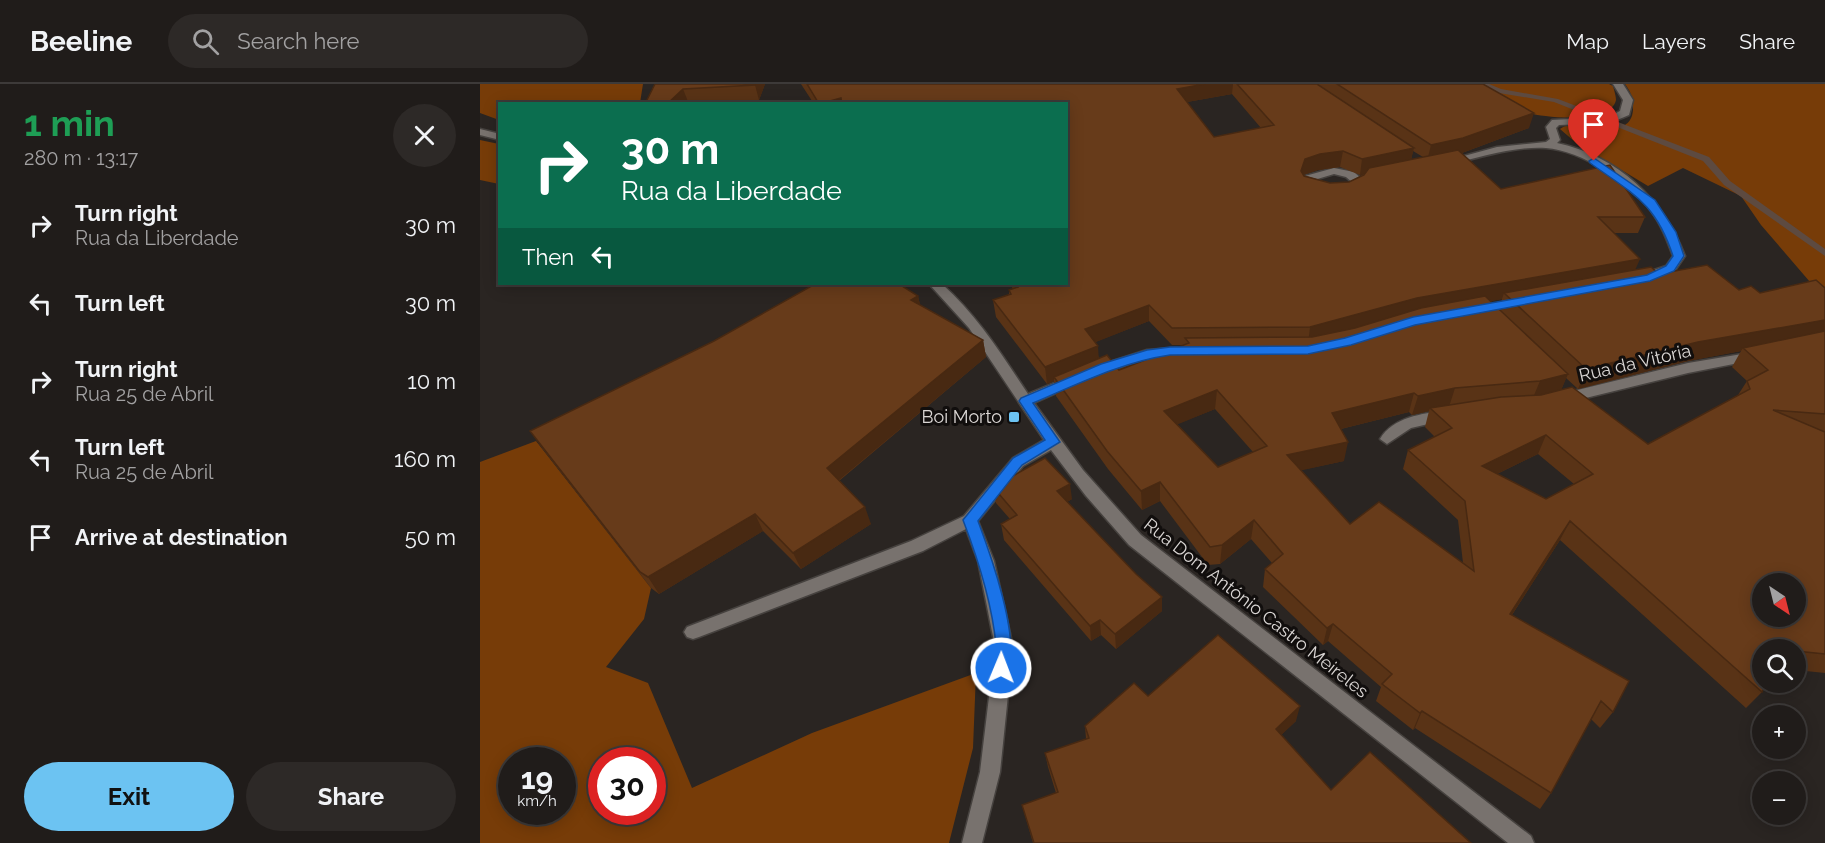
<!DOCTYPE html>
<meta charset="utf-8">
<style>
:root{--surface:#201c1a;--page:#2d2927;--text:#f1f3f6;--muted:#a2a1a2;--line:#3d3a39;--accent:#6cc3f2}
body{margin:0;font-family:Raleway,sans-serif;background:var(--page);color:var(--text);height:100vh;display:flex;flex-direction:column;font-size:22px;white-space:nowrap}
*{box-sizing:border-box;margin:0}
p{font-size:20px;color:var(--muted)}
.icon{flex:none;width:33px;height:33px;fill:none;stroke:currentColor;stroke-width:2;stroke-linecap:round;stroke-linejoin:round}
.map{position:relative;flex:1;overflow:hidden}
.side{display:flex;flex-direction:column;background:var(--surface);width:480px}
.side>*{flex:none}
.banner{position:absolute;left:18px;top:18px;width:570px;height:183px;border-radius:0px;box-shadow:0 3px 15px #0003,0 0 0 2px var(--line);background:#0b6e4f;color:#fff;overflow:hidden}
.needle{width:39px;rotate:145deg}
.tools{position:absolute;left:1272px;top:489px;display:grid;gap:12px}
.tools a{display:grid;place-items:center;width:54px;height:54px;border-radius:50%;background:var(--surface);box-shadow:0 3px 15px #0003,0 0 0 2px var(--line);font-size:30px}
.speed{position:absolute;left:18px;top:663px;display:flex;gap:12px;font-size:30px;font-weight:700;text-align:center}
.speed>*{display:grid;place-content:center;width:78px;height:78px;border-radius:50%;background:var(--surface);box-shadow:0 3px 15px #0003,0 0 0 2px var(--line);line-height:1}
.speed small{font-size:15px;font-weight:400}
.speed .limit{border:9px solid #d22;background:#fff;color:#111}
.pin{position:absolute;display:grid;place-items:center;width:51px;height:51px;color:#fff;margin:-62px -26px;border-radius:50% 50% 50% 0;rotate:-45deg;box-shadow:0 0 6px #0007}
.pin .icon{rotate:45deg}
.me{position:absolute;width:66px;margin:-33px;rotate:1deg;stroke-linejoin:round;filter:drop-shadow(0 0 4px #0008)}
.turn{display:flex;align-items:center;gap:21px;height:126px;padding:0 24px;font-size:27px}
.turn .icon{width:78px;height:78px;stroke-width:2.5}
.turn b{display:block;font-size:42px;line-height:51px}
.then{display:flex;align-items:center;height:57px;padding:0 24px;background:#0003;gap:12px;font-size:22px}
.round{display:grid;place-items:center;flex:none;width:63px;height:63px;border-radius:32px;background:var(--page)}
.overview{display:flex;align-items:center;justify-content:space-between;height:102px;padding:0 24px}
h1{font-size:36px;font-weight:700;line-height:45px;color:#1e9e55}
.primary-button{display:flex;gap:12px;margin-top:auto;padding:12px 24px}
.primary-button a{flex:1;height:69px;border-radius:36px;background:var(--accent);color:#111;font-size:24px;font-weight:700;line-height:69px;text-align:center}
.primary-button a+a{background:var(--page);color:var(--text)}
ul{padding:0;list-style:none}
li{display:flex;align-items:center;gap:18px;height:78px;padding:0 24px}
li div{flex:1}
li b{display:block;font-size:22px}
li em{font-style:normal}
header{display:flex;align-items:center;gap:36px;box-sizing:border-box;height:84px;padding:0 30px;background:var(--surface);border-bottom:2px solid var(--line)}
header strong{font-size:28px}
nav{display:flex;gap:33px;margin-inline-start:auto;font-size:21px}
.search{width:420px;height:54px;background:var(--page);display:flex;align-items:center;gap:15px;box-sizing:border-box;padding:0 21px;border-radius:33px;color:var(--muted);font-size:22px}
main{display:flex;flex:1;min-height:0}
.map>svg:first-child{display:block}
.green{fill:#773c08;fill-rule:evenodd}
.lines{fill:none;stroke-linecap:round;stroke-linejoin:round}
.stream{fill:#5d4a40;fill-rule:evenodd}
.minor-casing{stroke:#46423f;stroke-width:3}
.minor{fill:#78726e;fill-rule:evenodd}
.wall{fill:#593316;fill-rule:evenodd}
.shaded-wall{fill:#482912}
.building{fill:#673b1a;stroke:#482912;stroke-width:1.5;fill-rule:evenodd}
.route{fill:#1a73e8;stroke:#114b97;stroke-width:1.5}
.poi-dot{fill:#6cc3f2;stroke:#110e0d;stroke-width:2}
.labels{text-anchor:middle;stroke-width:6;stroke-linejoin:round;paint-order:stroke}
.street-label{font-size:18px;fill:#dad6d4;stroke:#110e0d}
.poi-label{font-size:18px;fill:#dad6d4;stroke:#110e0d;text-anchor:end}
</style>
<header>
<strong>Beeline</strong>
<div class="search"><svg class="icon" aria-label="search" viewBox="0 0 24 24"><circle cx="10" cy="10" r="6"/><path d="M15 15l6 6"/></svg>Search here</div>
<nav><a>Map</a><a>Layers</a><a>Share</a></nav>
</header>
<main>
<section class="side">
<div class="overview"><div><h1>1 min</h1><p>280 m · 13:17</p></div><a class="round"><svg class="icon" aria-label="close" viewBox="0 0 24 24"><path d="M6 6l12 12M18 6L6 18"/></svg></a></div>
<ul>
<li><svg class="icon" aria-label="right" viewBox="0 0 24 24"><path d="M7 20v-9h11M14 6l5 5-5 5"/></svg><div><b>Turn right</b><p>Rua da Liberdade</p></div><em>30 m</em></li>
<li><svg class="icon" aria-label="left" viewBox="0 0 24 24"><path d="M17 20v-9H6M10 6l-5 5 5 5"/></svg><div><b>Turn left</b></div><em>30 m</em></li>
<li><svg class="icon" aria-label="right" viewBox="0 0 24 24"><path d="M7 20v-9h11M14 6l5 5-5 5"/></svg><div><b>Turn right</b><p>Rua 25 de Abril</p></div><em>10 m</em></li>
<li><svg class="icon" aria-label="left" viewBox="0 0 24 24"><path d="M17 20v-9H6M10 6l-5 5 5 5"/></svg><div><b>Turn left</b><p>Rua 25 de Abril</p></div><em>160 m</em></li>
<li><svg class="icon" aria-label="arrive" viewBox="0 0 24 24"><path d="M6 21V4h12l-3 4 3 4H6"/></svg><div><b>Arrive at destination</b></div><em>50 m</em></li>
</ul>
<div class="primary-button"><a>Exit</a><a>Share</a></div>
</section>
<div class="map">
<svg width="1345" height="759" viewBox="0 0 1345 759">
<rect width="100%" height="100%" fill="#2a2522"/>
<path class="green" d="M0 0H163L160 19 20 20 19 36 0 29Z
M981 0H1129L1133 2C1134 6 1136 12 1136 16 1131 40 1066 34 1049 29 1026 22 1003 9 981 0Z
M1145 0H1345V203L1330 198 1281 141 1261 112 1203 84 1168 102 1095 58 1080 45C1098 30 1150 62 1153 26 1153 14 1152 10 1145 0Z
M0 56 19 60V100L0 96Z
M56 357 171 504 164 535 126 583 168 599 212 704 332 649 496 589 493 664 469 759H0V378ZM32 676H82V728H32ZM122 676H172V728H122Z"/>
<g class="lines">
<path class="stream" d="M1001 0H1009L1021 5 1078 15 1229 73 1250 97 1345 165V172L1244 101 1223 77 1074 18 1019 9Z"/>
<defs>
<path id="minor" d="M1133 0H1143L1153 16 1149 31 1130 39 1079 41 1076 44 1080 56 1077 59C1138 72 1183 115 1205 172L1194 188 1160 199 1156 198V192L1186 182 1193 172C1187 156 1181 140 1171 127 1152 99 1100 66 1066 64 1033 62 999 74 967 81L962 78 1017 63 1066 58 1070 55 1066 43 1072 36 1128 33 1140 27 1143 16Z
M0 45 20 50V56L0 51Z
M854 84 874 88 886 99C871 116 838 119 821 104L825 92ZM854 90 866 93 873 99 855 107 833 102 834 96Z
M449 200H462C497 231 522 271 548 310L589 293H599L601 296 599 299 554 319 603 386 661 451 1051 752 1054 759H1028L649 461 606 412 571 366 543 382 498 437 514 477 533 563 520 688 502 759H482L500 688 515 563 498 477 486 445 443 467 219 553 213 555 207 553 204 548 207 543 431 457 484 432 533 374 564 356 489 244Z
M709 263 714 264 716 267 714 270 668 274 616 292 609 287 611 284 667 266Z
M1274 268 1281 272 1279 275 1208 289 1081 320 1074 315 1081 310 1208 279Z
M965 326 970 327 972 331 970 335 931 344 907 360 900 355C913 333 942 330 965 326Z"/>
</defs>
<use href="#minor" class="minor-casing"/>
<use href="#minor" class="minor"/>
</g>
<path class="wall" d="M175 0H285L279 16 211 20H165Z
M321 0H1003L1049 44 982 69 1021 105 1165 133 1158 149H1134L1155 185 1280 209 1345 204V589L1316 586V566H1282V608L1266 624 1080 456 1032 531 1133 628 1120 644 1111 635 1071 709 1060 725 935 644 933 646 896 617 901 603 848 557 843 561 783 503 785 485 792 479 771 455 740 480 728 481 680 417 662 426 628 385 576 312 574 297 567 300 516 233 513 216 529 211V206L533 205 530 200H586V20H334ZM752 10 781 44 734 53 707 18ZM933 67 943 73 931 76ZM860 83 880 91 885 89 869 98 850 99 823 91 838 86ZM1022 215 1019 225 1010 217ZM669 237 692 261H704L639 286 619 275 615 258ZM1261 267 1252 283 1267 297 1258 311 1168 360 1081 306 1086 294 1098 305 1208 277ZM735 325 773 368 738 383 697 340ZM949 327 945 343 955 353 928 366 923 385 978 436 983 479 870 440 821 386 864 377 861 345 929 328 932 331ZM1058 370 1094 400 1066 415 1017 390Z
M438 212 440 221 503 256 506 273 359 397 391 440 321 485 283 447 179 510 171 504 62 364 50 347Z
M513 403 592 415 587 418 656 490 682 513V527L636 565 621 551 611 557 524 456 521 440 530 435 516 419Z
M668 612 816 637 801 651 851 706 991 759H553L542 721 576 709 568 683 565 669 606 655 605 642Z"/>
<path class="shaded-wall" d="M275 0H285L279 16 275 1Z
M725 0H753L752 10 696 20 697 5Z
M203 5 209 20H187Z
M361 14 362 20H339Z
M1054 29 1049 44 979 70 947 77 951 61Z
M934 64 930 80 880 91 882 75Z
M863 67 860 83 838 86 823 91 821 87 825 75 840 70Z
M1160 175 1153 191 1024 209 1022 215 933 231 828 260 830 243 937 214Z
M438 212 442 229 431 216Z
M669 221V237L606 262 605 245Z
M1345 236V252L1263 264 1261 267 1208 277 1098 305 1106 285 1218 258Z
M503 256 506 273 353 401 347 384Z
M618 262 619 278 574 293V297L567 300 565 283Z
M1088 290 1080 309 1052 316 1060 297Z
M975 304 969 323 950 324 949 327 932 331 938 312Z
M737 306 735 325 684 346V327Z
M934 309 929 328 848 348 852 329Z
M1066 351 1058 370 994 401 1002 382Z
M868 358 864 377 805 390 807 371Z
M680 398V417L662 426 661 407Z
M590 400 592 415 579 423 577 407Z
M385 423 391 440 321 485 313 469Z
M275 430 283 447 179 510 168 493Z
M774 436 771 455 740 480 742 461Z
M1090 437 1080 456 1021 548 1030 530Z
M682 513V527L636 565 635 550Z
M620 536 621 551 611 557 610 542Z
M853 540 848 557 843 561 847 544Z
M820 622 816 637 793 659 796 645Z
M942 627 935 644 933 646 940 629Z"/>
<path class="building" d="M175 0H275V1L203 5 187 20H165Z
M327 0H725L697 5 734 53 794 41 757 0H837L934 64 882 75 863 67 840 70 825 75 821 87 824 92 850 99 869 98 884 91 889 84 978 66 1021 105 1130 81 1165 133H1118L1160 175 937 214 830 243 692 244 669 221 605 245 618 262 565 283 513 216 531 210 529 206 538 203 536 200H586V20H362L361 14 339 20Z
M857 0H1003L1054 29 983 54 951 61Z
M1227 181 1259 206 1271 202 1280 209 1336 196 1345 204V236L1218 258 1106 285 1024 209 1171 183 1179 190Z
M335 200H419L438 212 431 216 503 256 347 384 385 423 313 469 275 430 168 493 160 488 50 347 234 257Z
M1005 212 1088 290 1060 297 975 304 938 312 934 309 852 329 868 358 807 371 870 440 899 418 994 487 985 417 928 366 972 344 950 324 1021 313 1061 311 1092 303 1168 360 1270 305 1267 297 1288 286 1263 264 1345 247V330L1293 326 1345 348V570L1316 567V566H1282V598H1286L1282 608 1090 437 1030 530 1149 597 1133 628 1121 617 1071 709 942 627 940 629 902 600 912 590 853 540 847 544 785 485 803 470 774 436 742 461 730 463 680 398 661 407 627 367 574 293 627 271 639 286 709 259 705 254 832 253 875 244 941 224ZM737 306 787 362 738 383 684 327ZM1066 351 1113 390 1066 415 1002 382ZM1282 500H1316V532H1282Z
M565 374 590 400 577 407 656 490 682 513 635 550 620 536 610 542 521 440 537 431 513 403Z
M738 551 820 622 796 645 851 706 890 668 991 759H554L542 721 578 708 565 669 609 654 605 642 654 599 668 612Z"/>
<path class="route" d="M1114 74 1175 116 1196 148 1204 172 1194 187 1170 197 935 241 871 261 828 270 690 271C642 278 598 300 553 319L580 358 542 381 498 437C510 469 542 558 527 589L521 591 516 589C511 580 516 571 516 561 512 519 498 475 483 436L533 374 565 356 539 317 541 314 621 280 667 266 690 263 828 262 865 254 933 233 1167 191 1186 182 1193 172C1176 119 1153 110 1110 79L1109 77Z"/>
<rect class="poi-dot" x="528" y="327" width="12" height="12" rx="3"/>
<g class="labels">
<g class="street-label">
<text transform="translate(1155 279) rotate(-13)" y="6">Rua da Vitória</text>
<text transform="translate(776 524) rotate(38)" y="6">Rua Dom António Castro Meireles</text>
</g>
<g class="poi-label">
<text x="522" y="339">Boi Morto</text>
</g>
</g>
</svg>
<div class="tools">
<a><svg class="needle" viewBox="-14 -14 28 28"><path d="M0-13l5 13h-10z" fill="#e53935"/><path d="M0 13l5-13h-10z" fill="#a2a1a2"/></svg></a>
<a><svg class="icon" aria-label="search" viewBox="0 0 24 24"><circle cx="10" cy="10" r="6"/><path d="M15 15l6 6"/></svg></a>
<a>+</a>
<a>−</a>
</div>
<div class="speed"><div>19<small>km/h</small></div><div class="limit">30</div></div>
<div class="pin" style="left:1114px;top:77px;background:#d93025"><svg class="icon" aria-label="arrive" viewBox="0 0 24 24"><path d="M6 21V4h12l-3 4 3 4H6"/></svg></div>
<svg class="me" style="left:521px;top:584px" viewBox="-20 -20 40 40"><circle r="17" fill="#1a73e8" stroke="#fff" stroke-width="3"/><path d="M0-11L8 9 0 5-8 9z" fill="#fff"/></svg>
<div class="banner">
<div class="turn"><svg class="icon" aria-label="right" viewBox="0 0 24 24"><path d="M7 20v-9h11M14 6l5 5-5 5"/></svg><div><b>30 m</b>Rua da Liberdade</div></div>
<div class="then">Then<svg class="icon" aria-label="left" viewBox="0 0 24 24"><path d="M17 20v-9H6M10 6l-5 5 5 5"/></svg></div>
</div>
</div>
</main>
